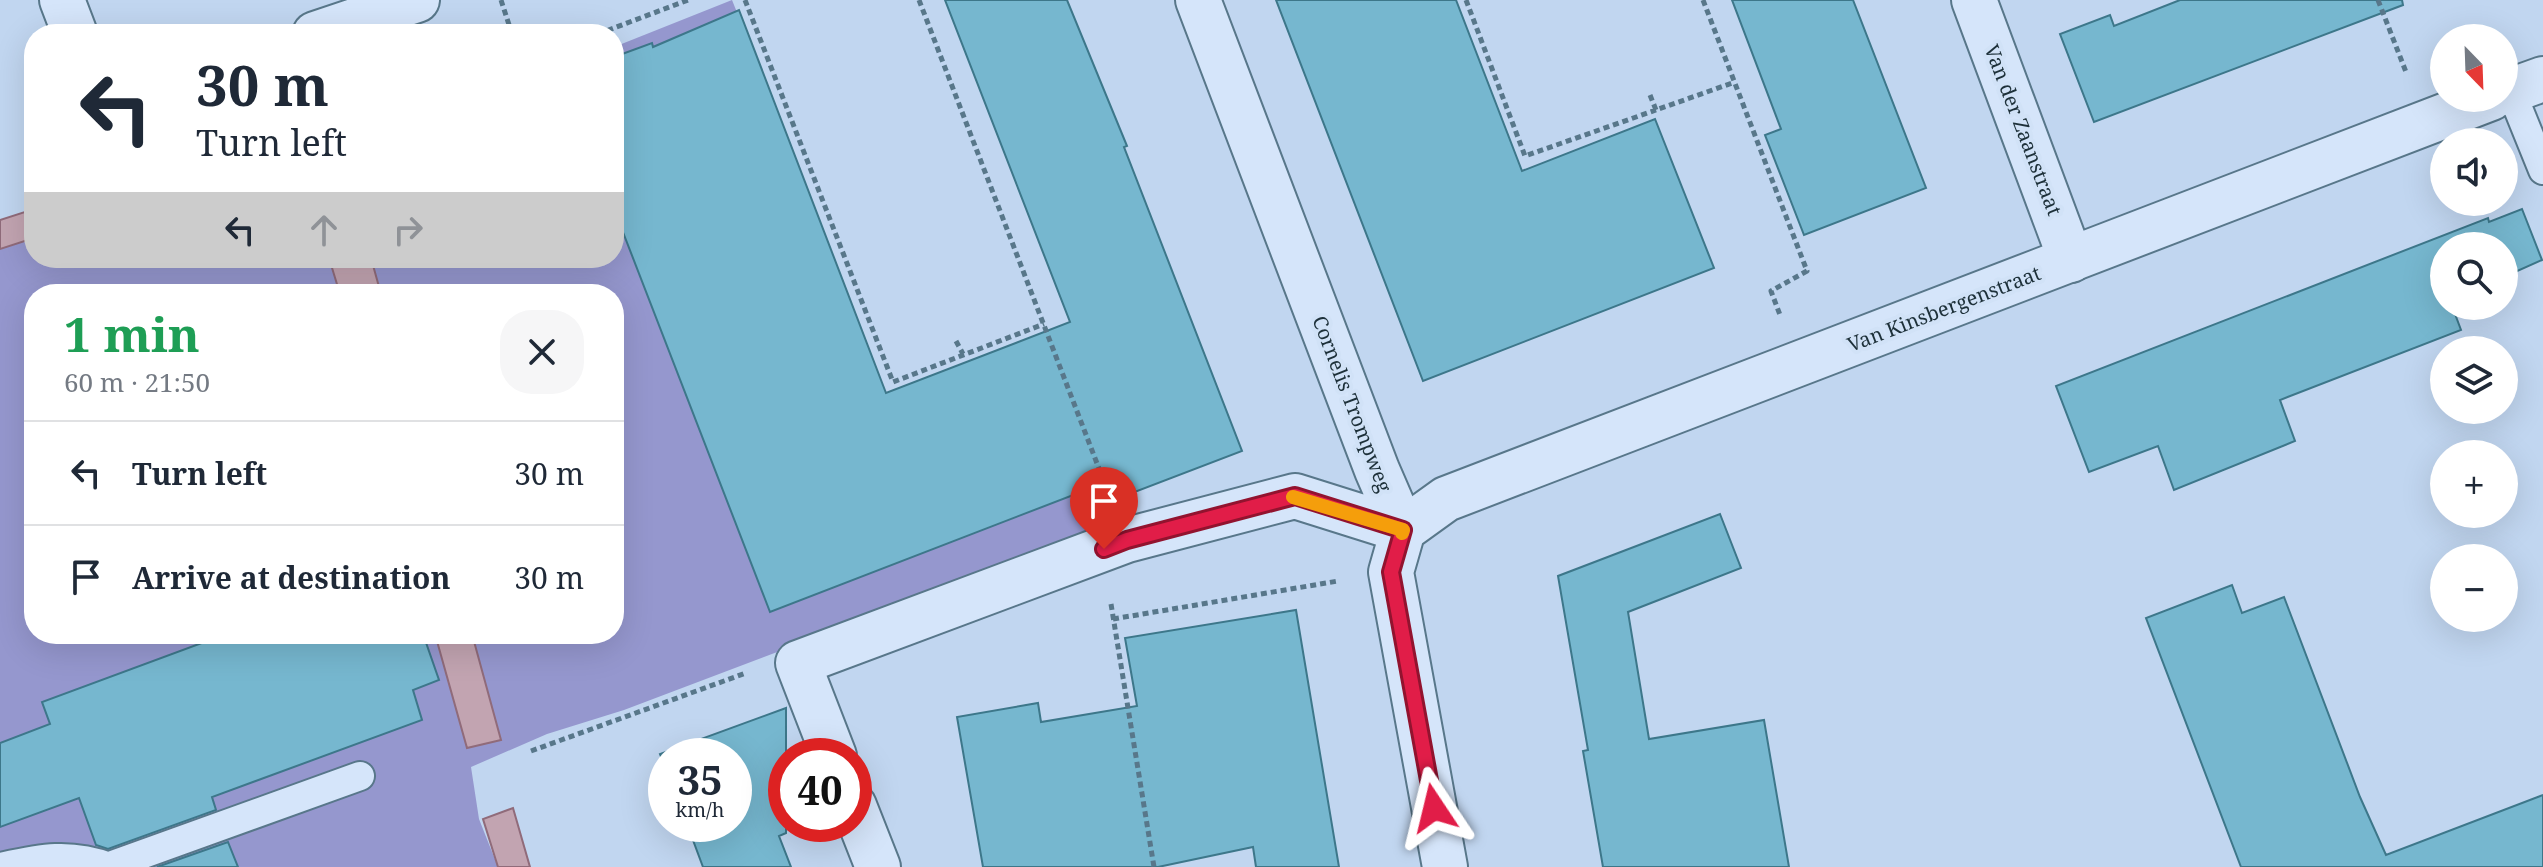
<!DOCTYPE html>
<meta charset="utf-8">
<style>
:root{--surface:#fff;--page:#f6f6f7;--text:#1f2937;--muted:#747a83;--line:#e0e1e3}
body{margin:0;font-family:"Noto Serif",serif;background:var(--page);color:var(--text);height:100vh;display:flex;flex-direction:column;font-size:30px;white-space:nowrap}
*{box-sizing:border-box;margin:0}
p{font-size:26px;color:var(--muted)}
.icon{flex:none;width:44px;height:44px;fill:none;stroke:currentColor;stroke-width:2;stroke-linecap:round;stroke-linejoin:round}
.map{position:relative;flex:1;overflow:hidden}
.side{position:absolute;left:24px;top:284px;width:600px;height:360px;display:flex;flex-direction:column;background:var(--surface);border-radius:32px;box-shadow:0 8px 32px #0002}
.side>*{flex:none}
.top-card{position:absolute;left:24px;top:24px;width:600px;height:244px;border-radius:32px;box-shadow:0 8px 32px #0002;background:#fff;color:var(--text);overflow:hidden}
.needle{width:52px;rotate:157deg}
.buttons{position:absolute;left:2430px;top:24px;display:grid;gap:16px}
.buttons a{display:grid;place-items:center;width:88px;height:88px;border-radius:50%;background:var(--surface);box-shadow:0 8px 32px #0002;font-size:40px}
.speed{position:absolute;left:648px;top:738px;display:flex;gap:16px;font-size:40px;font-weight:700;text-align:center}
.speed>*{display:grid;place-content:center;width:104px;height:104px;border-radius:50%;background:var(--surface);box-shadow:0 8px 32px #0002;line-height:1}
.speed small{font-size:20px;font-weight:400}
.speed .limit{border:12px solid #d22;background:#fff;color:#111}
.pin{position:absolute;display:grid;place-items:center;width:68px;height:68px;color:#fff;margin:-82px -34px;border-radius:50% 50% 50% 0;rotate:-45deg;box-shadow:0 0 8px #0007}
.pin .icon{rotate:45deg}
.me{position:absolute;width:88px;margin:-44px;rotate:350deg;stroke-linejoin:round;filter:drop-shadow(0 0 6px #0008)}
.turn{display:flex;align-items:center;gap:28px;height:168px;padding:0 40px;font-size:36px}
.turn .icon{width:104px;height:104px;stroke-width:2.5}
.turn b{display:block;font-size:56px;line-height:68px}
.lanes{display:flex;align-items:center;height:76px;padding:0 40px;background:#0003;justify-content:center;gap:40px;direction:ltr}
.lanes .off{opacity:.35}
.round{display:grid;place-items:center;flex:none;width:84px;height:84px;border-radius:32px;background:var(--page)}
.summary{display:flex;align-items:center;justify-content:space-between;height:136px;padding:0 40px}
h1{font-size:48px;font-weight:700;line-height:60px;color:#1e9e55}
ul{padding:0;list-style:none}
li{display:flex;align-items:center;gap:24px;height:104px;padding:0 40px;border-top:2px solid var(--line)}
li div{flex:1}
li b{display:block;font-size:30px}
li em{font-style:normal}
.map>svg:first-child{display:block}
.green{fill:#9597ce}
.water{fill:#c2a4b1;stroke:#906b7a;stroke-width:2}
.building{fill:#76b7cf;stroke:#3d778a;stroke-width:2}
.lines{fill:none;stroke-linecap:round;stroke-linejoin:round}
.service-casing{stroke:#58778a;stroke-width:32}
.minor-casing{stroke:#58778a;stroke-width:48}
.tertiary-casing{stroke:#58778a;stroke-width:48}
.path{stroke:#58778a;stroke-width:5;stroke-dasharray:6 4;stroke-linecap:butt}
.service{stroke:#d5e5fa;stroke-width:28}
.minor{stroke:#d5e5fa;stroke-width:44}
.tertiary{stroke:#d5e5fa;stroke-width:44}
.route-casing{stroke:#92132f;stroke-width:20}
.route{stroke:#e11d48;stroke-width:14}
.slow{stroke:#f59e0b;stroke-width:14}
.labels{text-anchor:middle;stroke-width:8;stroke-linejoin:round;paint-order:stroke}
.street-label{font-size:20px;fill:#1d3039;stroke:#d1e2f7}
</style>
<div class="map">
<svg width="2543" height="867" viewBox="0 0 2543 867">
<rect width="100%" height="100%" fill="#c1d6f0"/>
<path class="green" d="M732 0 803 177 884 395 1035 337 1107 527 624 710 547 734 471 767 479 819 498 867H0V249L34 238V258H329L340 294H34V634H435L467 748 500 740 472 634H614V294H381L371 258H614V47Z"/>
<path class="water" d="M34 209V238L0 249V220Z
M329 258H371L381 294H340Z
M435 634H472L501 740 467 748Z
M513 808 530 867H498L483 819Z"/>
<path class="building" d="M945 0H1067L1127 146 1124 147 1242 451 1119 498 1112 480 770 612 614 209V57L652 43 653 47 739 10 886 393 1070 322Z
M1276 0H1456L1522 171 1655 119 1714 268 1423 381Z
M1732 0H1853L1926 188 1804 235 1765 135 1781 129Z
M2180 0H2402L2403 5 2094 122 2060 34 2110 15 2114 26Z
M2522 209 2542 260 2504 277V246H2444V306H2452L2461 330 2280 400 2295 441 2174 490 2158 446 2089 472 2056 386 2488 218 2489 222Z
M1720 514 1741 568 1628 612 1649 739 1764 720 1789 867H1603L1583 751 1588 750 1558 576Z
M2232 585 2242 613 2284 597 2360 797 2386 855 2543 795V867H2241L2146 618Z
M1296 610 1339 867H1256L1253 847 1158 867H983L957 717 1038 703 1041 722 1137 706 1125 638Z
M226 634H423L439 680 413 690 422 720 212 797 216 810 108 849 96 845 79 798 0 827V743L50 724 42 702Z
M786 708V833L779 836 791 867H703L687 824H734V756H666V769L660 754Z
M228 842 238 867H157Z"/>
<g class="lines">
<defs>
<path id="service" d="M2511 91 2543 170
M110 866 360 776
M0 867C41 858 70 852 110 867"/>
<path id="minor" d="M62 0 75 34
M1198 0 1377 470 1403 530
M1974 0 2071 260
M315 34 417 0
M834 756 798 663 1127 540 1295 496 1403 530
M854 806 878 867"/>
<path id="tertiary" d="M2504 93 2543 79
M1445 867 1391 572 1403 530 1446 499 2491 98"/>
</defs>
<use href="#service" class="service-casing"/>
<use href="#minor" class="minor-casing"/>
<use href="#tertiary" class="tertiary-casing"/>
<path class="path" d="M501 0 512 34
M745 0 893 382 1044 324
M919 0 1108 492
M1466 0 1525 156 1656 110
M1703 0 1807 271 1771 291 1780 315
M2378 0 2406 72
M598 34 688 0
M1650 95 1656 110 1735 82
M956 341 963 354
M1111 604 1154 867
M1113 619 1338 581
M531 751 746 673"/>
<use href="#service" class="service"/>
<use href="#minor" class="minor"/>
<use href="#tertiary" class="tertiary"/>
</g>
<g class="lines">
<defs>
<path id="route" d="M1104 549 1127 540 1295 496 1403 530 1391 572 1434 808"/>
</defs>
<use href="#route" class="route-casing"/>
<use href="#route" class="route"/>
<path class="slow" d="M1293 497 1403 530 1402 533"/>
</g>
<g class="labels">
<g class="street-label">
<text transform="translate(2023 130) rotate(69)" y="7">Van der Zaanstraat</text>
<text transform="translate(1944 309) rotate(-21)" y="7">Van Kinsbergenstraat</text>
<text transform="translate(1352 404) rotate(69)" y="7">Cornelis Trompweg</text>
</g>
</g>
</svg>
<div class="buttons">
<a><svg class="needle" viewBox="-14 -14 28 28"><path d="M0-13l5 13h-10z" fill="#e53935"/><path d="M0 13l5-13h-10z" fill="#747a83"/></svg></a>
<a><svg class="icon" aria-label="sound" viewBox="0 0 24 24"><path d="M4 9h4l5-4v14l-5-4H4zM17 9q2 3 0 6"/></svg></a>
<a><svg class="icon" aria-label="search" viewBox="0 0 24 24"><circle cx="10" cy="10" r="6"/><path d="M15 15l6 6"/></svg></a>
<a><svg class="icon" aria-label="layers" viewBox="0 0 24 24"><path d="M12 4l9 5-9 5-9-5zM3 14l9 5 9-5"/></svg></a>
<a>+</a>
<a>−</a>
</div>
<div class="speed"><div>35<small>km/h</small></div><div class="limit">40</div></div>
<div class="pin" style="left:1104px;top:549px;background:#d93025"><svg class="icon" aria-label="arrive" viewBox="0 0 24 24"><path d="M6 21V4h12l-3 4 3 4H6"/></svg></div>
<svg class="me" style="left:1434px;top:808px" viewBox="-20 -20 40 40"><path d="M0-17L14 15 0 8-14 15z" fill="#e11d48" stroke="#fff" stroke-width="4"/></svg>
<div class="top-card">
<div class="turn"><svg class="icon" aria-label="left" viewBox="0 0 24 24"><path d="M17 20v-9H6M10 6l-5 5 5 5"/></svg><div><b>30 m</b>Turn left</div></div>
<div class="lanes"><svg class="icon" aria-label="left" viewBox="0 0 24 24"><path d="M17 20v-9H6M10 6l-5 5 5 5"/></svg><svg class="icon off" aria-label="ahead" viewBox="0 0 24 24"><path d="M12 20V5M6 11l6-6 6 6"/></svg><svg class="icon off" aria-label="right" viewBox="0 0 24 24"><path d="M7 20v-9h11M14 6l5 5-5 5"/></svg></div>
</div>
<section class="side">
<div class="summary"><div><h1>1 min</h1><p>60 m · 21:50</p></div><a class="round"><svg class="icon" aria-label="close" viewBox="0 0 24 24"><path d="M6 6l12 12M18 6L6 18"/></svg></a></div>
<ul>
<li><svg class="icon" aria-label="left" viewBox="0 0 24 24"><path d="M17 20v-9H6M10 6l-5 5 5 5"/></svg><div><b>Turn left</b></div><em>30 m</em></li>
<li><svg class="icon" aria-label="arrive" viewBox="0 0 24 24"><path d="M6 21V4h12l-3 4 3 4H6"/></svg><div><b>Arrive at destination</b></div><em>30 m</em></li>
</ul>
</section>
</div>
